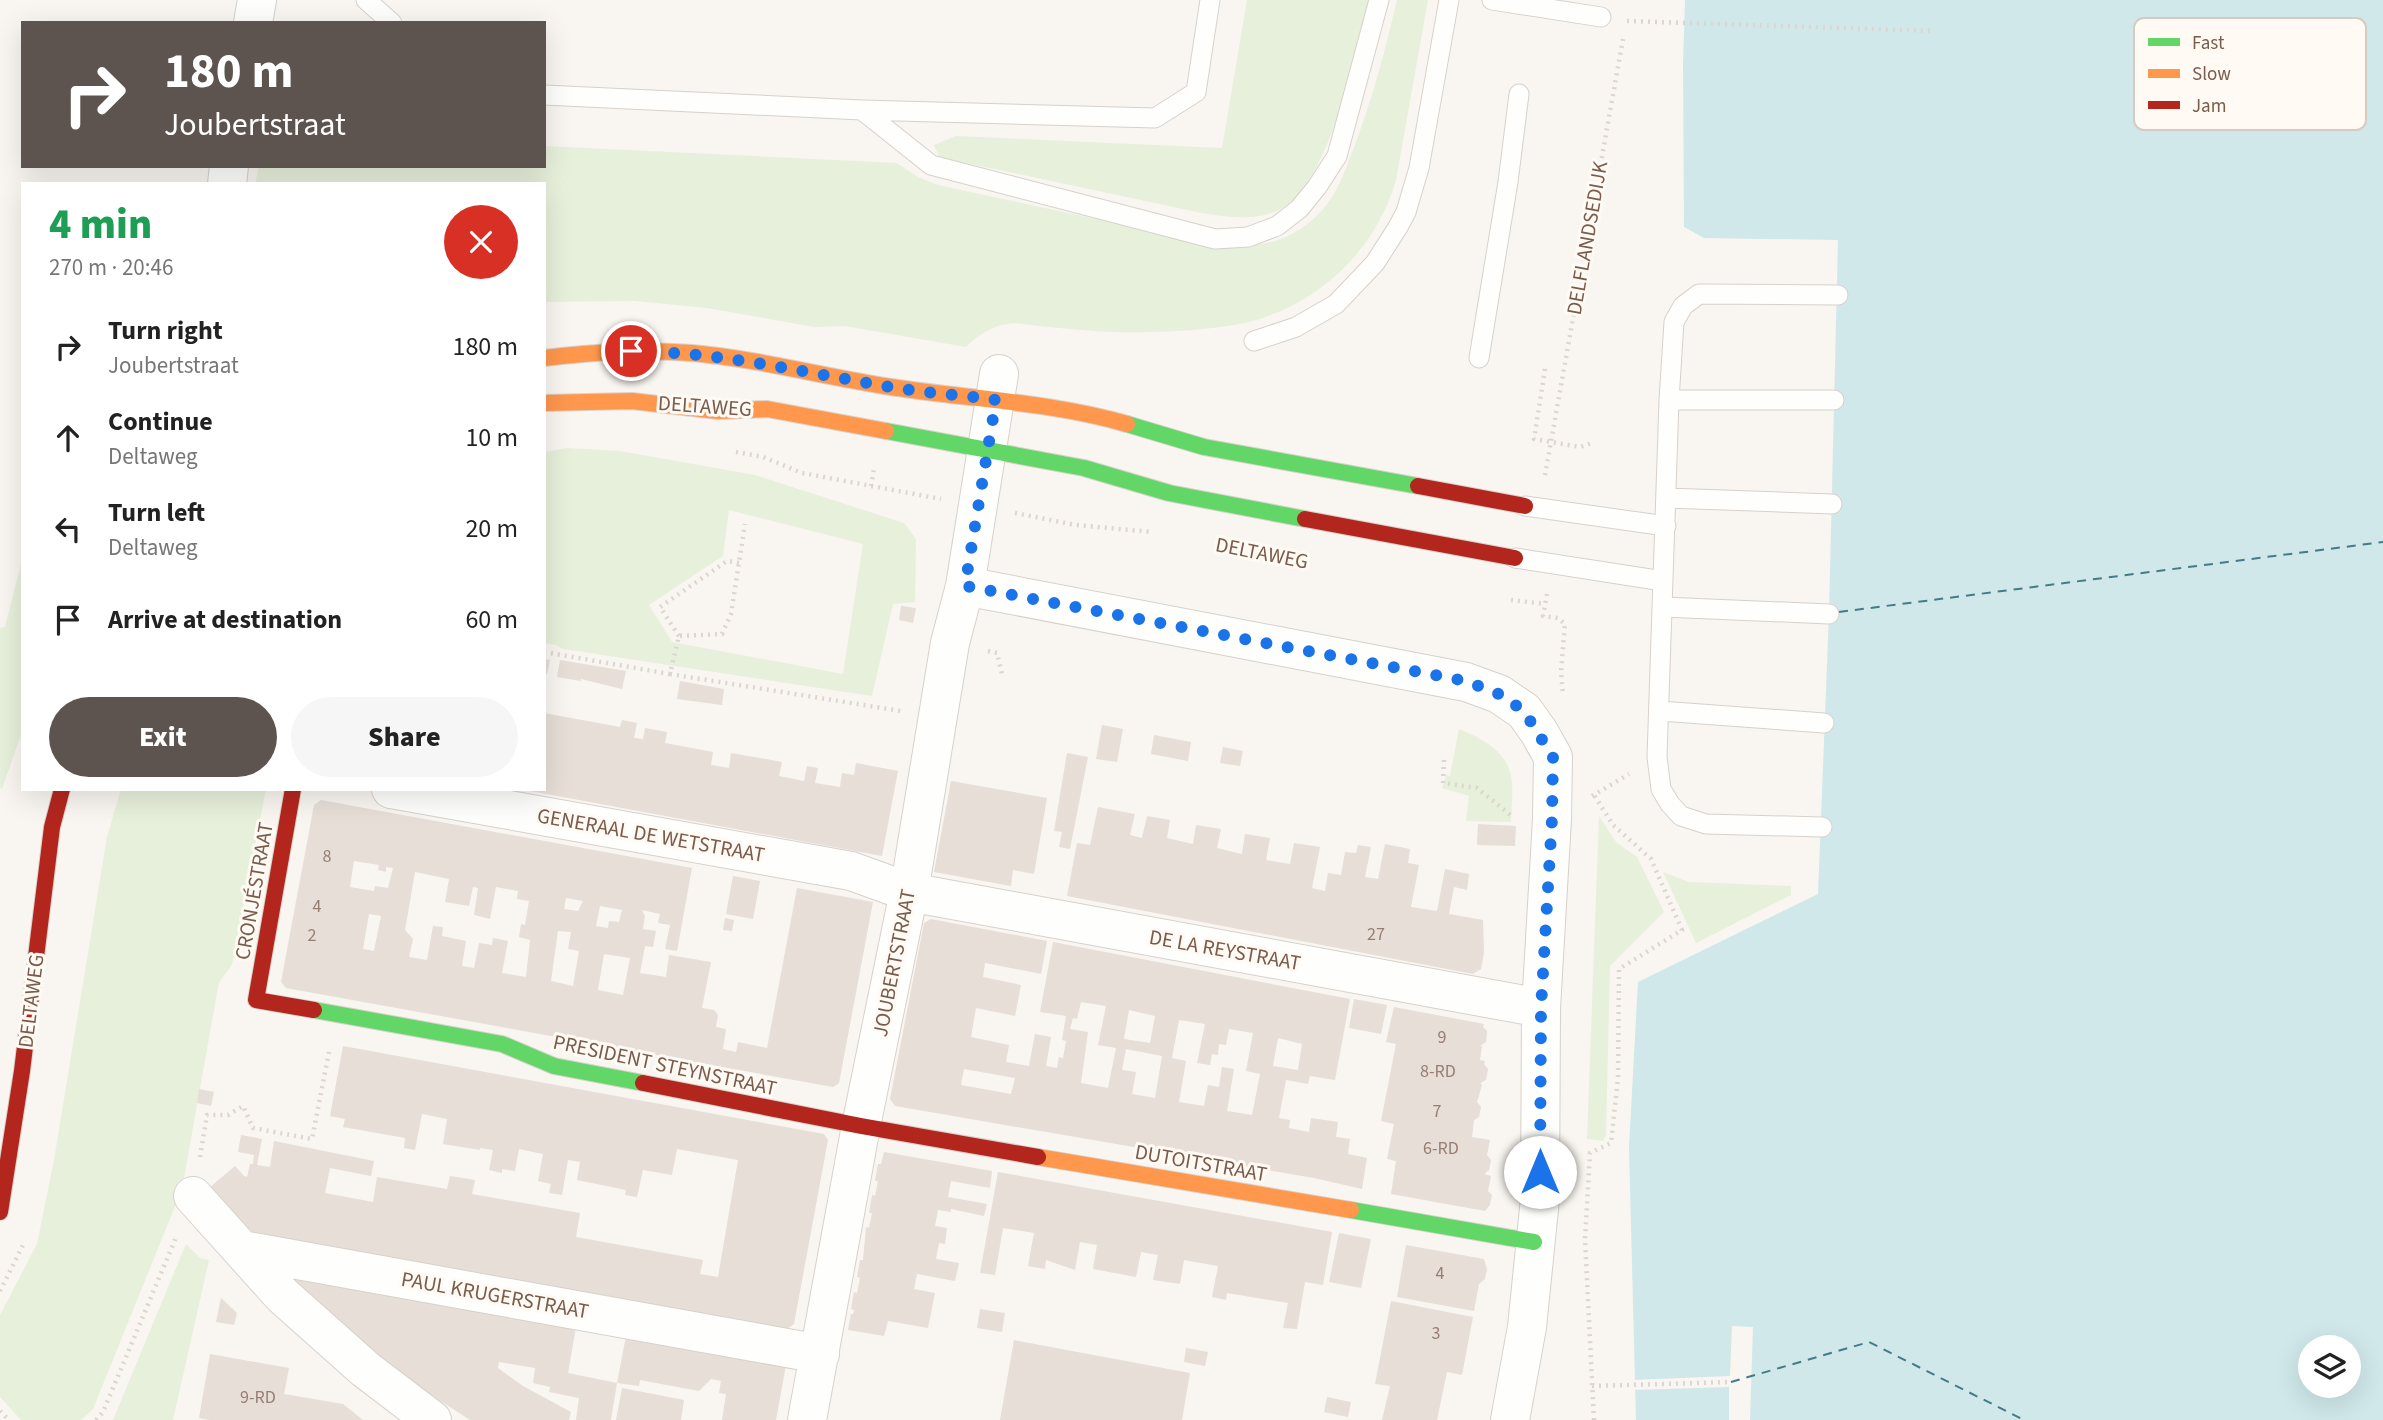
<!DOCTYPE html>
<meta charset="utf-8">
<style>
:root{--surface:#fff;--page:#f6f6f6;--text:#222;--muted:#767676;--accent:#5d544f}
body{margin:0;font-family:"Source Sans 3",sans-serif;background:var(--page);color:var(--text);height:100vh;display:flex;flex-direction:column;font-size:26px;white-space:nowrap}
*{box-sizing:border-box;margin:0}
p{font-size:23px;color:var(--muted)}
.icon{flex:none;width:38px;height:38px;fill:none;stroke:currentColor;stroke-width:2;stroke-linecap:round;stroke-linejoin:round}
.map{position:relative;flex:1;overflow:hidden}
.sheet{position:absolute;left:21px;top:182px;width:525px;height:609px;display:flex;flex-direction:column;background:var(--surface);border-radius:0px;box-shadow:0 7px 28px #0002}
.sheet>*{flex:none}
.hud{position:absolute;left:21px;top:21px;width:525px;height:147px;border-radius:0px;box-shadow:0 7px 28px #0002;background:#5d544f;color:#fff;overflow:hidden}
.buttons{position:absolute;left:2298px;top:1335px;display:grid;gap:14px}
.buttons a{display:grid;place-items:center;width:63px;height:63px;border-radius:50%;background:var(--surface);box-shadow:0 7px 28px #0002;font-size:35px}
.pin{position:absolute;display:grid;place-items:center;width:60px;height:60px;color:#fff;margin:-30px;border:4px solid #fff;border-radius:50%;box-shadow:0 2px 7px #0007}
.me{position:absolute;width:77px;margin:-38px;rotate:0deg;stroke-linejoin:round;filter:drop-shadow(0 0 5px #0008)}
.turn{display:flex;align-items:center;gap:24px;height:147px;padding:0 28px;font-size:32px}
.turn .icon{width:91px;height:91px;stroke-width:2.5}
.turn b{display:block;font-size:49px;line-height:60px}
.round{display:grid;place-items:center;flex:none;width:74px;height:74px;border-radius:37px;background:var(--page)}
.head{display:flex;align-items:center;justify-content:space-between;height:119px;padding:0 28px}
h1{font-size:42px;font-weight:800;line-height:52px;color:#1e9e55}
.cta{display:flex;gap:14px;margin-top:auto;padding:14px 28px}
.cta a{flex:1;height:80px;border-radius:42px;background:var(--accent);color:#fff;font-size:28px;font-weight:800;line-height:80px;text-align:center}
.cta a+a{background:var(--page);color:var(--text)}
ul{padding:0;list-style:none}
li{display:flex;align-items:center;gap:21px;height:91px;padding:0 28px}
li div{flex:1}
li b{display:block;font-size:26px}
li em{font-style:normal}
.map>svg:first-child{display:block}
.green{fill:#e7f0db;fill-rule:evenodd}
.water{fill:#d0e8ea;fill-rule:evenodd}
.pier{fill:#f9f5f0}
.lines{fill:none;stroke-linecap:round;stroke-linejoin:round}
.ferry{stroke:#437c86;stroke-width:2;stroke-dasharray:9 7;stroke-linecap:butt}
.building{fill:#e6ded7;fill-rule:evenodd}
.lane-casing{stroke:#d7d1cb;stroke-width:21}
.street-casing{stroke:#d7d1cb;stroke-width:40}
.fast-casing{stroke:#d9d2cb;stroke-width:18}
.slow-casing{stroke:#d9d2cb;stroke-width:18}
.jam-casing{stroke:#d9d2cb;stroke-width:18}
.path{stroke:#dcd5d0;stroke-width:4.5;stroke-dasharray:2 5;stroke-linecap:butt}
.lane{stroke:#fefefd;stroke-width:19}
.street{stroke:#fefefd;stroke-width:38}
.fast{stroke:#63d668;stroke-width:16}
.slow{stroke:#ff974d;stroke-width:16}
.jam{stroke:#b3261e;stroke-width:16}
.route{stroke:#1a73e8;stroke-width:12;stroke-dasharray:0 21.6}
.labels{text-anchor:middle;stroke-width:6;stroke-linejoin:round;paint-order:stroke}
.number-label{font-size:18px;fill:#977e72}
.street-label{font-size:21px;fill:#7a5c4d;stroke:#fffaf3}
.key{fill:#fffaf3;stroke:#d7cbc1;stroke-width:2}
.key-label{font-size:19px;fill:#7a5c4d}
</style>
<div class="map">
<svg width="2383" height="1420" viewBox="0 0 2383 1420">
<rect width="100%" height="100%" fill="#f9f5f0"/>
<path class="green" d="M1247 0H1370C1358 50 1327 187 1281 209 1255 222 1229 217 1202 213L947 159 939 156 934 145 956 136 1222 148Z
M1397 0H1428L1396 180C1378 242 1332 292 1271 315 1232 331 1156 333 1113 332 1088 331 1063 328 1039 326 1029 325 1017 322 1007 324 991 326 977 336 966 347L845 326 814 327 707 308 635 301 544 302V184H255L259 166H544V146L897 163 918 177 938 185 1216 245C1242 246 1267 247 1290 235 1303 228 1315 219 1324 208 1338 191 1345 171 1353 150 1372 101 1385 51 1397 0Z
M567 448 620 451 755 475 904 523 916 539 915 602 893 604 872 696 563 649 556 645 544 643V452ZM729 510 863 544 843 674 672 642 649 605 723 556Z
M23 556V729L2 789 0 788V628L5 627Z
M1459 729C1481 738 1507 751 1511 777 1514 791 1511 808 1511 822L1466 821 1469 796 1442 788 1446 775 1450 776Z
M121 789H266L232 965 219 982 182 1189 93 1409 81 1420H21L0 1397V1315L37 1244 54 1160 107 837Z
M1599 816 1616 842 1637 857 1664 912 1610 966 1606 1135 1603 1141 1587 1139Z
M1663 872 1689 882 1791 886V895L1696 943Z
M186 1244 200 1258 209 1260 173 1420H113Z"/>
<path class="water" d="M1685 0H2383V1420H1636L1629 1147 1638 982 1818 894 1829 614 1838 240 1704 238 1684 227 1683 63ZM2310 1348H2348V1386H2310Z"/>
<path class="pier" d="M1732 1326 1753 1327 1750 1420H1729V1387L1632 1390V1380L1730 1376Z"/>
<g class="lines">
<path class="ferry" d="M1839 612 2383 542
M1731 1382 1869 1342 2024 1420"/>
</g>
<path class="building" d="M901 606 916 608 913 623 899 620Z
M544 659 550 660 547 674H544Z
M560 660 626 671 622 689 581 679V681L557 677Z
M680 681 724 689 722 705 677 699Z
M544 713 620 727 622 720 637 723 634 738 643 739 645 728 667 732 665 743 713 752 711 765 729 768 731 753 766 759 782 762 779 776 804 781 807 766 818 768 815 783 840 787 842 773 854 775 856 763 898 771 882 856 530 791 544 789Z
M1102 725 1123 729 1117 762 1096 759Z
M1154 735 1191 742 1188 761 1151 754Z
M1223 747 1243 751 1240 766 1220 763Z
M1067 753 1088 757 1070 849 1059 847 1062 832 1054 831Z
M951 781 1047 798 1034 874 1013 870 1011 886 934 872Z
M321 800 692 868 677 951 665 949 670 925 658 923 660 914 642 910 645 916 643 929 656 931 653 947 645 946 640 973 666 977 669 955 711 962 702 1008 714 1010 718 1015 716 1027 726 1029 723 1049 736 1052 738 1042 767 1048 797 888 873 902 839 1083 833 1087 286 988 281 982 314 805ZM354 861 379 865 378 870 386 872V867L393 868 388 888 375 886 374 891 350 887ZM415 872 449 879 445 902 469 906 473 887 478 888 474 915 490 919 496 887 518 891 517 899 529 901 525 925 521 924 519 937 530 940 526 977 502 973 508 941 493 938 492 945 479 943 474 968 462 966 466 941 442 936 443 927 433 926 427 960 409 957 413 939 405 930ZM566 898 583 901 578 911 564 909ZM600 906 622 910 619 922 609 921 608 928 596 926ZM369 914 381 916 374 951 363 949ZM558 931 571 932 568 949 579 951 573 986 551 981ZM604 954 630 958 623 995 598 990Z
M1098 807 1135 814 1130 835 1142 838 1147 816 1170 820 1167 838 1193 844 1196 825 1221 829 1217 848 1242 854 1245 834 1270 838 1266 860 1290 864 1294 843 1320 847 1312 888 1325 891 1328 873 1341 875 1345 852 1356 853 1358 845 1371 847 1365 877 1378 879 1385 844 1410 849 1408 863 1419 865 1411 907 1437 911 1445 869 1469 874 1467 890 1454 887 1449 914 1483 920 1484 952 1481 969 1473 974 1067 896 1077 843 1090 845Z
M1478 824 1516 826 1515 846 1477 845Z
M733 876 760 881 753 919 726 914Z
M725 918 734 920 732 931 723 930Z
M931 919 1047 941 1041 974 985 963 983 977 1021 985 1018 1001 1015 1016 976 1008 971 1037 1009 1045 1006 1062 1029 1066 1035 1034 1051 1037 1046 1066 1057 1068 1059 1057 1063 1058 1066 1041 1062 1040 1066 1016 1040 1012 1053 942 1350 999 1335 1080 1310 1076 1308 1084 1286 1080 1279 1118 1290 1120 1289 1128 1309 1132 1311 1118 1338 1122 1336 1137 1350 1139 1348 1154 1367 1158 1362 1189 1314 1178 895 1106 890 1099 924 923ZM1081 1002 1106 1006 1098 1045 1116 1048 1108 1088 1081 1083 1088 1032 1070 1029 1073 1018 1077 1019ZM1129 1010 1155 1016 1150 1043 1124 1039ZM1179 1020 1205 1024 1197 1063 1210 1065 1212 1054 1218 1055 1219 1044 1226 1045 1229 1029 1253 1033 1246 1071 1260 1074 1252 1115 1227 1111 1234 1069 1222 1067 1219 1087 1208 1085 1204 1106 1179 1102 1186 1061 1172 1058ZM1278 1038 1302 1044 1298 1070 1273 1066ZM1126 1049 1162 1056 1155 1098 1132 1094 1136 1072 1122 1070ZM964 1069 1015 1078 1011 1094 961 1085Z
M1354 999 1387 1005 1381 1034 1349 1028Z
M1394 1007 1484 1024 1483 1027 1487 1031 1486 1042 1480 1046H1482L1480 1060 1485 1061 1484 1064 1488 1069 1486 1080 1480 1083 1482 1085 1477 1102 1481 1107 1479 1117 1474 1120 1472 1137 1490 1140 1487 1155 1491 1160 1489 1170 1484 1174 1491 1176 1488 1191 1492 1195 1490 1205 1485 1211 1391 1194 1396 1161 1387 1159 1394 1124 1381 1121 1396 1044 1386 1042Z
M343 1046 824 1134 828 1140 794 1324 787 1329 245 1231 209 1188 235 1166 244 1176 247 1177 250 1164H253L254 1155 238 1152 241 1135 262 1139 257 1165 270 1167 274 1141 374 1161 371 1176 330 1168 325 1193 373 1202 377 1177 447 1189 450 1176 475 1180 472 1194 580 1213 576 1237 703 1260 700 1274 718 1277 738 1160 677 1149 672 1175 643 1170 637 1197 625 1195 626 1190 577 1180 580 1162 568 1160 562 1195 549 1193 551 1184 538 1181 543 1154 519 1149 515 1171 502 1169V1173L489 1170 493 1150 480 1148V1150L443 1144 447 1119 422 1114 415 1150 404 1148 405 1138 343 1127 345 1119 330 1116Z
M199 1089 214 1092 211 1106 197 1103Z
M884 1152 992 1171 990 1188 951 1181 948 1197 987 1204 984 1216 951 1209V1212L938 1210 935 1226 947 1228 945 1244 939 1243 936 1259 959 1263 955 1281 917 1274 914 1289 935 1293 928 1328 888 1321 884 1336 848 1330 851 1314H853L854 1310 851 1309 854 1292 857 1293 860 1278 857 1277 860 1260H863L866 1227 869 1228 872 1213H869L872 1195 875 1196 878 1181H875L878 1164H881Z
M998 1172 1332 1232 1323 1285 1305 1282 1297 1329 1283 1328 1288 1303 1227 1293 1226 1300 1212 1297 1218 1266 1184 1260 1180 1284 1153 1280 1158 1255 1141 1252 1136 1277 1093 1269 1097 1245 1080 1242 1075 1270 1046 1260 1045 1269 1028 1266 1034 1233 1003 1228 995 1275 980 1273Z
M1339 1233 1371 1239 1361 1288 1329 1282Z
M1406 1245 1484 1259 1487 1269 1485 1279 1479 1284 1474 1311 1397 1297Z
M292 1275 576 1327 568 1373 617 1383 611 1420H576L579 1398 549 1392 550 1387 533 1383 535 1368 499 1362 498 1368 523 1386 571 1412 569 1420H470L370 1355 290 1282Z
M221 1298 237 1313 234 1325 216 1322Z
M1391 1301 1473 1317 1462 1375 1447 1372 1437 1420H1382L1390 1386 1375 1384Z
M980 1309 1005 1313 1002 1332 977 1328Z
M626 1336 786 1365 776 1420H722L726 1394 719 1393 721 1381 711 1379 699 1391 640 1380 639 1386 617 1383Z
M1014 1340 1190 1373 1182 1420H1000Z
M1186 1348 1208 1352 1205 1366 1184 1362Z
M210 1354 289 1368 284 1394 343 1404 363 1420H209L199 1418Z
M622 1388 684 1400 681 1420H616Z
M1327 1397 1351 1402 1348 1417 1324 1412Z"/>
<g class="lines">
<defs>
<path id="lane" d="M366 0 392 23
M1492 0 1601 17
M544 95 862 110 1155 118 1196 92 1210 0
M862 110 931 165 1215 239 1248 237 1277 226 1299 209 1317 187 1337 156 1379 0
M1254 341 1296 327 1336 304 1375 263 1398 227 1406 212 1419 168 1449 0
M1479 358 1508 182 1519 94
M1669 400H1834
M1667 498 1832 504
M1525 506 1666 526
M1515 558 1663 581
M1663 607 1829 614
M1660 711 1824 723
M1822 827 1706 824 1681 816 1670 804 1661 789 1657 757 1669 400 1674 322 1683 306 1699 294 1838 295"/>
<path id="street" d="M253 23 257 0
M227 184 229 166
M965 586 1466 682 1499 694 1524 711 1539 732 1553 757 1552 819 1541 1008 1540 1199 1527 1327 1510 1420
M391 789 851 871 909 892 1541 1008
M193 1196 282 1295 365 1369 432 1420
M242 1250 820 1354
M807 1420 861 1126 909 892 950 643 965 586 999 374"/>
<path id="fast" d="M1127 424 1204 447 1418 486
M886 431 1084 468 1169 493 1305 519
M314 1010 502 1044 554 1066 643 1083
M1351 1210 1534 1242"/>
<path id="slow" d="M544 358C595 352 640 349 692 353 759 359 825 377 891 387 969 399 1051 402 1127 424
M544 403 632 401 718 411 767 409 886 431
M1038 1157 1351 1210"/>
<path id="jam" d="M1418 486 1525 506
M1305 519 1515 558
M293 789 256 1000 314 1010
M643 1083 861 1126 1038 1157
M0 1212 22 1071 52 827 62 789"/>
</defs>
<use href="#lane" class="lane-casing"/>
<use href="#street" class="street-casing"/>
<use href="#fast" class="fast-casing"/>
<use href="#slow" class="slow-casing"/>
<use href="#jam" class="jam-casing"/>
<path class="path" d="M1627 21 1934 31
M1545 369 1534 439 1580 447 1592 443
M736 452 763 457 802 473 941 499
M1545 475 1623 39
M871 486 874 469
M1015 513 1076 525 1152 532
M1547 594 1543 616 1558 618 1565 624 1561 672 1563 694
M1511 600 1545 604
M679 636 660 607 727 561 739 563
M988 651 997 653 1002 674
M544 652 670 674 679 636 722 634 731 614 745 524
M670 674 901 711
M1444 760 1443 783 1477 788 1513 817
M1592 796 1629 774
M200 1157 207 1115H228L243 1106 253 1128 312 1139 329 1052
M0 1291 23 1245
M1592 1386 1731 1382
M0 1411 9 1420
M96 1420 103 1412 177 1235
M1594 1420 1585 1240 1590 1153 1611 1143 1618 1078 1619 969 1682 930 1651 859 1613 825 1594 795"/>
<use href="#lane" class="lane"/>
<use href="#street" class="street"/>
<use href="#fast" class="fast"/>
<use href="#slow" class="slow"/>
<use href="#jam" class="jam"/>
</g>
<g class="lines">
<path class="route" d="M631 351C719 352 803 372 890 387 925 393 961 395 996 400L965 586 1466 681 1499 694 1524 711 1553 757 1552 819 1541 1008 1540 1172"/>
</g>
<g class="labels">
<g class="number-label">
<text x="327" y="862">8</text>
<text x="317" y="912">4</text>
<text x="1376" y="940">27</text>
<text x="312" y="941">2</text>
<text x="1442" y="1043">9</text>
<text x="1438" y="1077">8-RD</text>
<text x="1437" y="1117">7</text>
<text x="1441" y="1154">6-RD</text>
<text x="1440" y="1279">4</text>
<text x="1436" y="1339">3</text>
<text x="258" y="1403">9-RD</text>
</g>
<g class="street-label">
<text transform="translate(1587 238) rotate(-80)" y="7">DELFLANDSEDIJK</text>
<text transform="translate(705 406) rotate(4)" y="7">DELTAWEG</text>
<text transform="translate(1262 553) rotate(11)" y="7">DELTAWEG</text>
<text transform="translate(651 835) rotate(10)" y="7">GENERAAL DE WETSTRAAT</text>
<text transform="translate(254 891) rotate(-80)" y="7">CRONJÉSTRAAT</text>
<text transform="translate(1225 950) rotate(10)" y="7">DE LA REYSTRAAT</text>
<text transform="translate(894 963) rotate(-79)" y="7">JOUBERTSTRAAT</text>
<text transform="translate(31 1001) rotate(-83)" y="7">DELTAWEG</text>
<text transform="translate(665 1065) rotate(12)" y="7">PRESIDENT STEYNSTRAAT</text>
<text transform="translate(1201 1163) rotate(10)" y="7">DUTOITSTRAAT</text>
<text transform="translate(495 1295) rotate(10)" y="7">PAUL KRUGERSTRAAT</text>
</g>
</g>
<rect x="2134" y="18" width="232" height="112" rx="10" class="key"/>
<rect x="2148" y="38" width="32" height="8" fill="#63d668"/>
<rect x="2148" y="69" width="32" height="9" fill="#ff974d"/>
<rect x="2148" y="101" width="32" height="8" fill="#b3261e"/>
<g class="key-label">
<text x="2192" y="49">Fast</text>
<text x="2192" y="80">Slow</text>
<text x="2192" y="112">Jam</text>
</g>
</svg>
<div class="buttons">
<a><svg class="icon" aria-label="layers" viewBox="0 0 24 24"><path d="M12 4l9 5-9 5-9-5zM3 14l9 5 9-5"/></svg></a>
</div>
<div class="pin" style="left:631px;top:351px;background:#d93025"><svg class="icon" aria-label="arrive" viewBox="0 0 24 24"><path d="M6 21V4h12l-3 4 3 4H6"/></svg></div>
<svg class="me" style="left:1540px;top:1172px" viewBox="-20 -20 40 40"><circle r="19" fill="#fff"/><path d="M0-13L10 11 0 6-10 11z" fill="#1a73e8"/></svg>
<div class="hud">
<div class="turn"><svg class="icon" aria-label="right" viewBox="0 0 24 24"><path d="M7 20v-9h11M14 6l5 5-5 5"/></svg><div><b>180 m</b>Joubertstraat</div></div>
</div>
<section class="sheet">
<div class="head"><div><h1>4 min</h1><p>270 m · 20:46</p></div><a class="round" style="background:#d93025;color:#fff"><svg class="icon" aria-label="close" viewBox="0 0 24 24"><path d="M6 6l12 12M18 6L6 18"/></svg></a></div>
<ul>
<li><svg class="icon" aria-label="right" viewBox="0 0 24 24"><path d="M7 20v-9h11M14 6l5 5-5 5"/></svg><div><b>Turn right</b><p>Joubertstraat</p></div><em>180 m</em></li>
<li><svg class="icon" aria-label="ahead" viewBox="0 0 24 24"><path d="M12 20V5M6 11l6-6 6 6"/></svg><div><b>Continue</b><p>Deltaweg</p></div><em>10 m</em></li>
<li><svg class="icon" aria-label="left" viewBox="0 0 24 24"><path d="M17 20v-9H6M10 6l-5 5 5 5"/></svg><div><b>Turn left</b><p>Deltaweg</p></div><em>20 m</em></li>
<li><svg class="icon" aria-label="arrive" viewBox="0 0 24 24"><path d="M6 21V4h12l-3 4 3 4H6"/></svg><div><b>Arrive at destination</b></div><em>60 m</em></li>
</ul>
<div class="cta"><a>Exit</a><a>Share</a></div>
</section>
</div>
